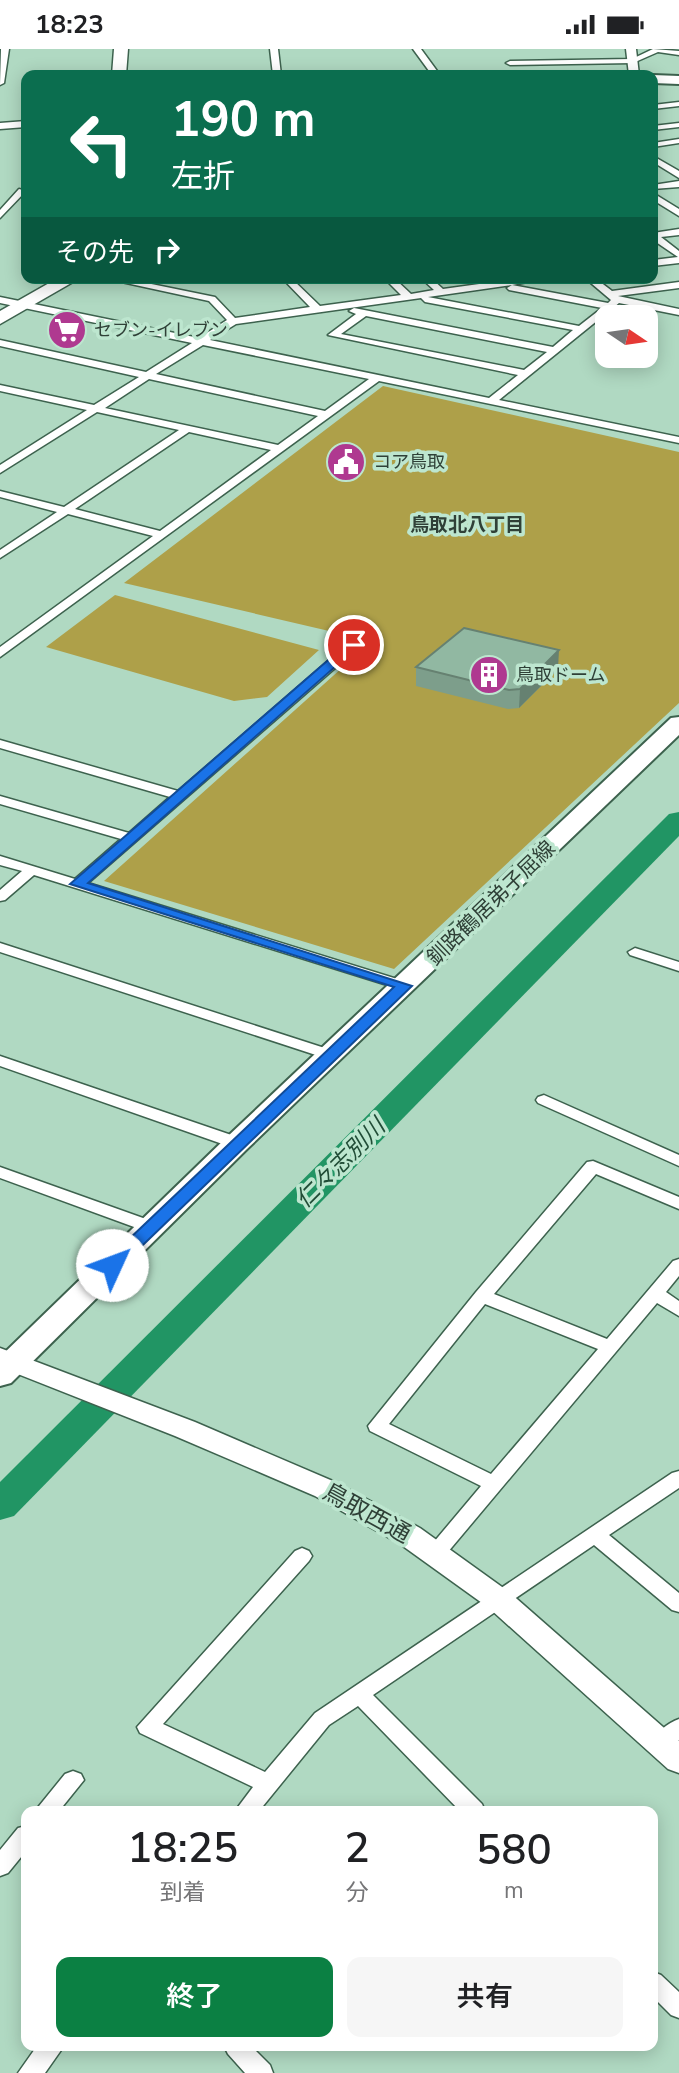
<!DOCTYPE html>
<html lang="ja">
<meta charset="utf-8">
<style>
:root{--surface:#fff;--page:#f6f6f6;--text:#202124;--muted:#757577;--accent:#0b8043}
body{margin:0;font-family:"Nunito Sans","Noto Sans JP",sans-serif;background:var(--page);color:var(--text);height:100vh;display:flex;flex-direction:column;font-size:26px;white-space:nowrap}
*{box-sizing:border-box;margin:0}
p{font-size:23px;color:var(--muted)}
.icon{flex:none;width:38px;height:38px;fill:none;stroke:currentColor;stroke-width:2;stroke-linecap:round;stroke-linejoin:round}
.map{position:relative;flex:1;overflow:hidden}
.drawer{position:absolute;left:21px;top:1757px;width:637px;height:245px;display:flex;flex-direction:column;background:var(--surface);border-radius:14px;box-shadow:0 4px 18px #0003}
.drawer>*{flex:none}
.guide{position:absolute;left:21px;top:21px;width:637px;height:214px;border-radius:14px;box-shadow:0 4px 18px #0003;background:#0b6e4f;color:#fff;overflow:hidden}
.needle{width:46px;rotate:103deg}
.controls{position:absolute;left:595px;top:256px;display:grid;gap:14px}
.controls a{display:grid;place-items:center;width:63px;height:63px;border-radius:14px;background:var(--surface);box-shadow:0 4px 18px #0003;font-size:35px}
.pin{position:absolute;display:grid;place-items:center;width:60px;height:60px;color:#fff;margin:-30px;border:4px solid #fff;border-radius:50%;box-shadow:0 2px 7px #0007}
.me{position:absolute;width:77px;margin:-38px;rotate:47deg;stroke-linejoin:round;filter:drop-shadow(0 0 5px #0008)}
.turn{display:flex;align-items:center;gap:24px;height:147px;padding:0 35px;font-size:32px}
.turn .icon{width:91px;height:91px;stroke-width:2.5}
.turn b{display:block;font-size:49px;line-height:60px}
.then{display:flex;align-items:center;height:66px;padding:0 35px;background:#0003;gap:14px;font-size:26px}
.eta{display:flex;justify-content:space-evenly;align-items:center;height:119px;text-align:center}
.eta b{font-size:42px;font-weight:600;line-height:49px}
.button{display:flex;gap:14px;margin-top:auto;padding:14px 35px}
.button a{flex:1;height:80px;border-radius:14px;background:var(--accent);color:#fff;font-size:28px;font-weight:600;line-height:80px;text-align:center}
.button a+a{background:var(--page);color:var(--text)}
.status{display:flex;justify-content:space-between;align-items:center;height:49px;padding:0 35px;background:var(--surface);direction:ltr}
.status svg{height:19px;fill:currentColor}
.map>svg:first-child{display:block}
.green{fill:#aea049}
.lines{fill:none;stroke-linecap:round;stroke-linejoin:round}
.river{fill:#219564;fill-rule:evenodd}
.street-casing{stroke:#3d624e;stroke-width:3}
.secondary-casing{stroke:#3d624e;stroke-width:3}
.primary-casing{stroke:#3d624e;stroke-width:4}
.highway-casing{stroke:#3d624e;stroke-width:3}
.street{fill:#fff;fill-rule:evenodd}
.secondary{fill:#fff;fill-rule:evenodd}
.primary{fill:#fff;fill-rule:evenodd}
.highway{fill:#fff;fill-rule:evenodd}
.wall{fill:#7d9e8b}
.shaded-wall{fill:#668171}
.building{fill:#91b8a2;stroke:#668171;stroke-width:2}
.route{fill:#1a73e8;stroke:#114b97;stroke-width:2}
.labels{text-anchor:middle;stroke-width:7;stroke-linejoin:round;paint-order:stroke}
.far-poi-label{font-size:18px;fill:#2f4037;stroke:#bde6cf;text-anchor:start}
.far-neighbourhood-label{font-size:19px;font-weight:bold;fill:#2f4037;stroke:#bde6cf}
.street-label{font-size:21px;fill:#2f4037;stroke:#bde6cf}
.water-label{font-size:23px;font-style:italic;fill:#214d37;stroke:#bde6cf}
.near-street-label{font-size:24px;fill:#2f4037;stroke:#bde6cf}
</style>
<div class="status"><b>18:23</b><svg viewBox="0 0 49 12"><path d="M0 12V9h3v3zM5 12V6h3v6zM10 12V3h3v9zM15 12V0h3v12zM26 1h20v11H26zM47 4h2v5h-2z"/></svg></div>
<div class="map">
<svg width="679" height="2024" viewBox="0 0 679 2024">
<rect width="100%" height="100%" fill="#b0d9c2"/>
<path class="green" d="M383 337 679 403V654L394 920 104 832 372 592 124 534Z
M115 546 319 601 267 648 234 652 46 598Z"/>
<g class="lines">
<path class="river" d="M679 763V787L14 1467 0 1471V1433L669 765Z"/>
<defs>
<path id="street" d="M1 0H9L4 34 0 36Z
M270 0H278L281 26H273Z
M413 0H421L440 26H432Z
M653 0 679 2V6L658 3 633 14 510 16 506 14 510 12 632 10Z
M679 53V57L653 60V56Z
M679 74V78L653 81V77Z
M679 90V94L653 98V94Z
M653 107 679 122V129L653 113Z
M679 132V138L653 140V136Z
M19 140 26 142 0 169V161Z
M653 144 679 160V167L653 151Z
M679 180V186L661 188 679 202V214L653 217V211L678 208 653 191V184Z
M103 229H122L215 248 235 269 310 258 282 229H291L320 257 401 246 384 229H394L411 245 434 241 421 229H431L443 240 522 229H548L512 236 608 254 611 251 585 229H595L612 242 679 233V239L618 247 679 260V266L619 254 499 351 679 388V394L379 332 0 608V598L153 487 68 465 0 509V501L57 463 0 448V442L64 458 179 381 97 363 0 424V416L87 361 0 342V336L94 356 139 328 0 297V291L146 323 192 294 0 254V248L199 289 227 271 209 252ZM512 236 507 239 509 241 602 259 579 277 428 248ZM421 249 425 253 573 281 553 298 354 259 349 262 356 265 328 286 518 326 489 349 210 291 236 275ZM366 267 547 303 524 321 341 285ZM203 296 369 330 325 362 156 325ZM149 330 318 367 278 396 105 359ZM189 383 271 401 160 482 75 460Z
M354 592 360 596 358 599 88 834 410 934 413 937 410 940H400L34 826 5 851 0 852V841L22 822 0 816V807L75 830 121 790 0 755V747L129 784 170 748 0 699V691L178 742 350 593Z
M0 894 337 1003 339 1006 331 1011 325 1009 0 903Z
M635 899 679 913V922L630 906 628 903Z
M0 1007 243 1090 245 1094 243 1098H231L0 1017Z
M544 1046 679 1106V1117L538 1054 536 1051 538 1048Z
M593 1112 679 1148V1160L596 1125 494 1245 607 1290 673 1212 679 1210V1227L666 1243 679 1252V1267L657 1254 442 1510 435 1513 428 1510 425 1505 428 1500 481 1437 370 1382 368 1377 476 1243 587 1113ZM485 1255 598 1300 491 1425 389 1375Z
M0 1118 157 1174 160 1178 157 1182H145L0 1129Z
M679 1422V1439L609 1486 679 1544V1563L672 1561 594 1496 373 1646 482 1755 485 1762H460L358 1657 329 1676 259 1762H235L253 1738 140 1684 137 1678 295 1502 302 1499 309 1502 312 1507 309 1512 163 1675 265 1723 315 1664 672 1424Z
M679 1670V1691C670 1699 664 1705 652 1701L649 1695C655 1684 668 1674 679 1670Z
M73 1722 81 1725 84 1731 59 1762H35L65 1725Z
M26 1777V1802L8 1824 0 1827V1801L18 1779Z
M653 1923 661 1926 679 1943V1969L671 1966 653 1948Z
M37 1997H64L45 2024H18Z
M224 1997H251L270 2016 273 2024H245L228 2005Z"/>
<path id="secondary" d="M626 0H636L639 26H629Z
M26 72V78L0 80V74Z
M0 1299 195 1373 335 1433 420 1479 509 1543 679 1692V1724L668 1720 489 1559 400 1495 315 1447 175 1387 0 1318Z"/>
<path id="primary" d="M653 26 679 27V35L653 34Z
M679 668V686L247 1100 11 1334 0 1337V1308L227 1088 671 669Z"/>
<path id="highway" d="M114 0H128L126 26H112Z
M58 229H80L0 275V262Z"/>
</defs>
<use href="#street" class="street-casing"/>
<use href="#secondary" class="secondary-casing"/>
<use href="#primary" class="primary-casing"/>
<use href="#highway" class="highway-casing"/>
<use href="#street" class="street"/>
<use href="#secondary" class="secondary"/>
<use href="#primary" class="primary"/>
<use href="#highway" class="highway"/>
</g>
<path class="wall" d="M416 618 558 620 519 659 508 660 416 637Z"/>
<path class="shaded-wall" d="M559 601 558 620 519 659 520 640Z"/>
<path class="building" d="M464 579 559 601 520 640 509 641 416 618Z"/>
<path class="route" d="M349 593 360 596 88 834 412 937 118 1220H106L103 1216 106 1212 394 938 70 835Z"/>
<defs>
<symbol id="supermarket-disc" viewBox="-11 -11 22 22"><circle r="9.5" fill="#af3990" stroke="#bde6cf"/><path d="M-6-5.5h2.5l.6 2H6L4.5 2H-2.5L-4.4-4H-6ZM-1.5 3.2a1.3 1.3 0 1 0 .1 0ZM3 3.2a1.3 1.3 0 1 0 .1 0Z" fill="#fff"/></symbol>
<symbol id="civic-disc" viewBox="-11 -11 22 22"><circle r="9.5" fill="#af3990" stroke="#bde6cf"/><path d="M-.6-6.5H3V-4.5H.6V-3L4-1V1h2V6H-6V1h2V-1L-.6-3ZM-1.2 2.5V6h2.4V2.5Z" fill="#fff"/></symbol>
<symbol id="building-disc" viewBox="-11 -11 22 22"><circle r="9.5" fill="#af3990" stroke="#bde6cf"/><path d="M-4-6H4V6H1V3H-1V6H-4ZM-2.5-4.3h1.7v1.8h-1.7ZM.8-4.3h1.7v1.8H.8ZM-2.5-1h1.7V.8h-1.7ZM.8-1h1.7V.8H.8Z" fill="#fff"/></symbol>
</defs>
<g fill-rule="evenodd">
<use href="#supermarket-disc" x="45" y="259" width="44" height="44"/>
<use href="#civic-disc" x="324" y="391" width="44" height="44"/>
<use href="#building-disc" x="467" y="604" width="44" height="44"/>
</g>
<g class="labels">
<g class="far-poi-label">
<text x="94" y="287">セブン-イレブン</text>
<text x="373" y="419">コア鳥取</text>
<text x="516" y="632">鳥取ドーム</text>
</g>
<g class="far-neighbourhood-label">
<text x="467" y="482">鳥取北八丁目</text>
</g>
<g class="street-label">
<text transform="translate(491 854) rotate(-44)" y="7">釧路鶴居弟子屈線</text>
</g>
<g class="water-label">
<text transform="translate(340 1114) rotate(-45)" y="8">仁々志別川</text>
</g>
<g class="near-street-label">
<text transform="translate(367 1464) rotate(29)" y="8">鳥取西通</text>
</g>
</g>
</svg>
<div class="controls">
<a><svg class="needle" viewBox="-14 -14 28 28"><path d="M0-13l5 13h-10z" fill="#e53935"/><path d="M0 13l5-13h-10z" fill="#757577"/></svg></a>
</div>
<div class="pin" style="left:354px;top:596px;background:#d93025"><svg class="icon" aria-label="arrive" viewBox="0 0 24 24"><path d="M6 21V4h12l-3 4 3 4H6"/></svg></div>
<svg class="me" style="left:112px;top:1216px" viewBox="-20 -20 40 40"><circle r="19" fill="#fff"/><path d="M0-13L10 11 0 6-10 11z" fill="#1a73e8"/></svg>
<div class="guide">
<div class="turn"><svg class="icon" aria-label="left" viewBox="0 0 24 24"><path d="M17 20v-9H6M10 6l-5 5 5 5"/></svg><div><b>190 m</b>左折</div></div>
<div class="then">その先<svg class="icon" aria-label="right" viewBox="0 0 24 24"><path d="M7 20v-9h11M14 6l5 5-5 5"/></svg></div>
</div>
<section class="drawer">
<div class="eta">
<div><b>18:25</b><p>到着</p></div>
<div><b>2</b><p>分</p></div>
<div><b>580</b><p>m</p></div>
</div>
<div class="button"><a>終了</a><a>共有</a></div>
</section>
</div>
